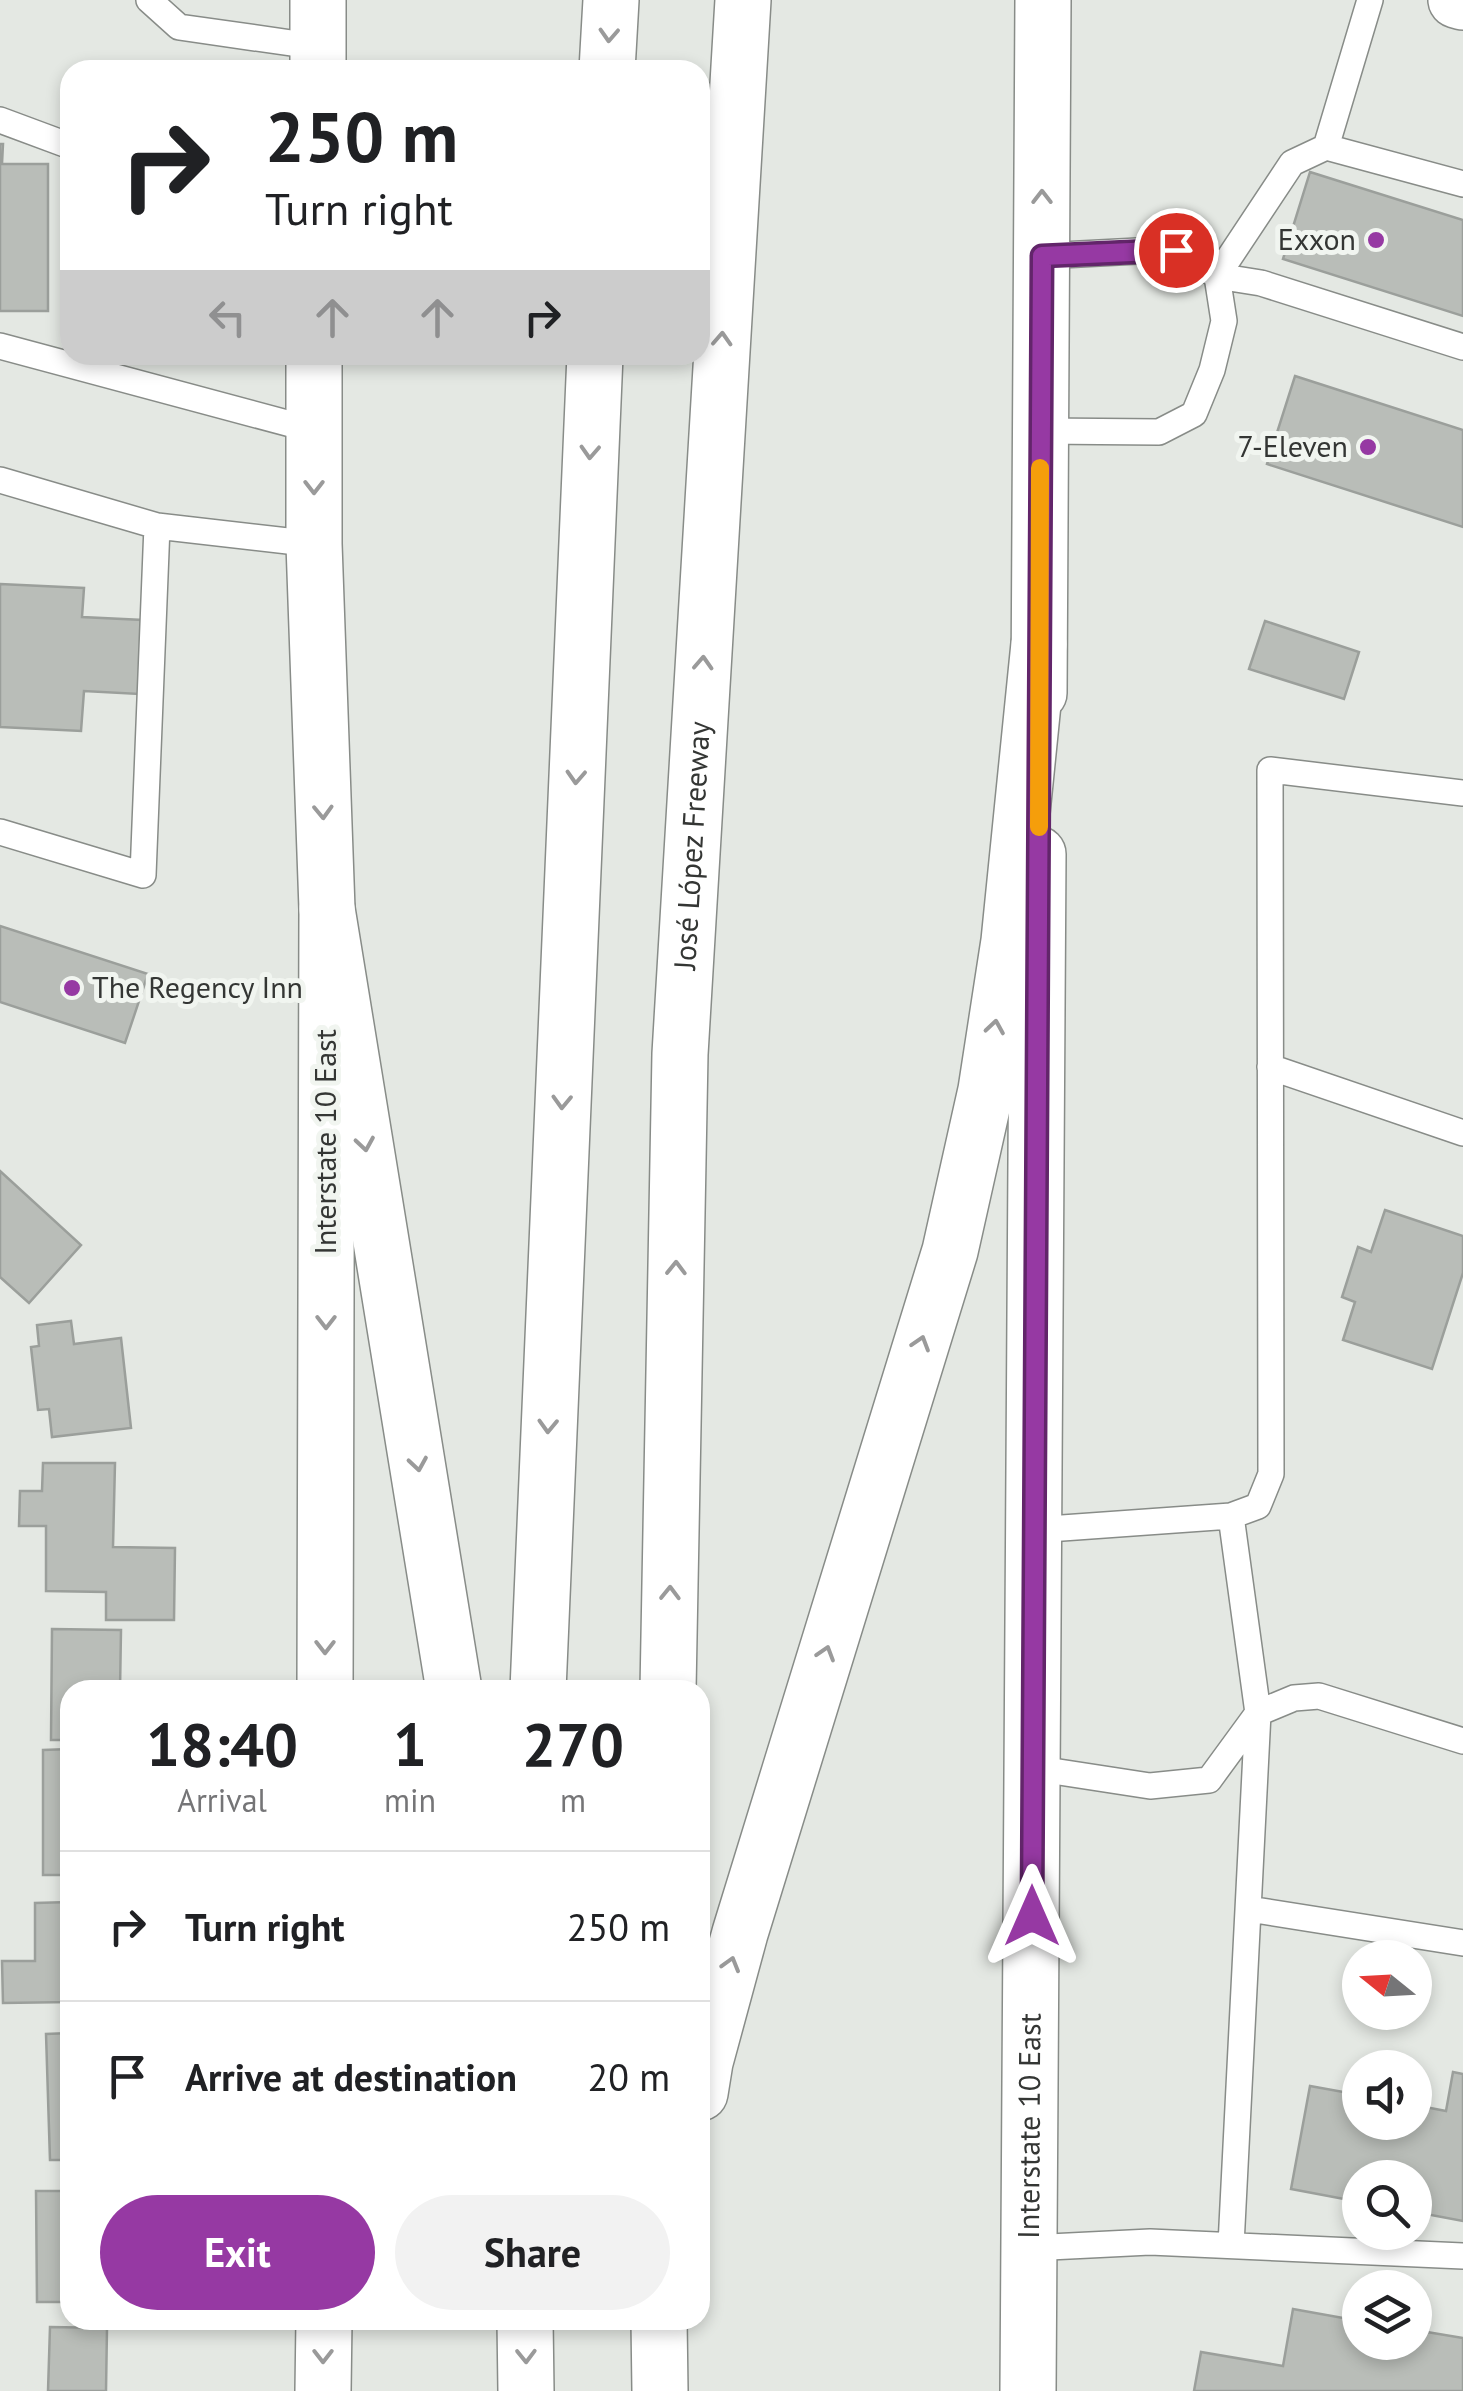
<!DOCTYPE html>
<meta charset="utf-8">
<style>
:root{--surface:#fff;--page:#f2f2f2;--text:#202124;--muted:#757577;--line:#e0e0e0;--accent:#9639a3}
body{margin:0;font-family:"PT Sans",sans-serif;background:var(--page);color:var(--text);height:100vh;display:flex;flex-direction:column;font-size:38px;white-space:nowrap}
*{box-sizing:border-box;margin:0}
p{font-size:32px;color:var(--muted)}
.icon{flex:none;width:55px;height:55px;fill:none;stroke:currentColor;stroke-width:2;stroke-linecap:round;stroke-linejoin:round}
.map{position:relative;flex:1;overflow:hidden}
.sheet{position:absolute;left:60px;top:1680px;width:650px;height:650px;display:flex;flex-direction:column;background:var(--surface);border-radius:30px;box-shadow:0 5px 15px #0003}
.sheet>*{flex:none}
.guide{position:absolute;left:60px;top:60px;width:650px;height:305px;border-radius:30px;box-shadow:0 5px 15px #0003;background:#fff;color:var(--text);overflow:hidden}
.needle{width:65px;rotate:288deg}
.buttons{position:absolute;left:1342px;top:1940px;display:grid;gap:20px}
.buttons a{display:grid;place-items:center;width:90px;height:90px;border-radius:50%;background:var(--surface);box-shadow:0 5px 15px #0003;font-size:50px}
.pin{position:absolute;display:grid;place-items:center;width:85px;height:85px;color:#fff;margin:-42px;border:5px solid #fff;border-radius:50%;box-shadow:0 2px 10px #0007}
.me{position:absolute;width:110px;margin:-55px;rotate:0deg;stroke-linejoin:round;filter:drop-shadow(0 0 8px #0008)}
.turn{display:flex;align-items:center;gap:35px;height:210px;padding:0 40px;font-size:45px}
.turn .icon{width:130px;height:130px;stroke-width:2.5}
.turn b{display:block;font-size:70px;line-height:85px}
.lanes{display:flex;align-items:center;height:95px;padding:0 40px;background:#0003;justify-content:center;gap:50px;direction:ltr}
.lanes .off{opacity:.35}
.eta{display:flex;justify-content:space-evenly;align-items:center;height:170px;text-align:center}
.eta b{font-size:60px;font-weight:700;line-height:70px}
.primary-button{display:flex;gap:20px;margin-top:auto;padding:20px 40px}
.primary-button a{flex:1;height:115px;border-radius:60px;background:var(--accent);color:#fff;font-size:40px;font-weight:700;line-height:115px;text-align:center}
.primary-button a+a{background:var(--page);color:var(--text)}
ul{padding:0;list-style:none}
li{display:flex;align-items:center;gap:30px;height:150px;padding:0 40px;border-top:2px solid var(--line)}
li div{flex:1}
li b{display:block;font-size:38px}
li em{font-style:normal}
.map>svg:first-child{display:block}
.building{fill:#b9bdb8;stroke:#9b9f9b;stroke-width:2.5}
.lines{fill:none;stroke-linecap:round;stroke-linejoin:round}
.service-casing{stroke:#888c88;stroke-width:28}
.secondary-casing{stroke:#888c88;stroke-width:58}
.primary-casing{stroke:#888c88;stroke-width:58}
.motorway-casing{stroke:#888c88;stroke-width:58}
.service{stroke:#fff;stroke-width:25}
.secondary{stroke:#fff;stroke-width:55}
.primary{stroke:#fff;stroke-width:55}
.motorway{stroke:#fff;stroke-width:55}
.oneway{stroke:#9a9a9a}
.route-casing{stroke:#62256a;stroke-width:25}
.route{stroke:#9639a3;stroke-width:18}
.slow{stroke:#f59e0b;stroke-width:18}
.poi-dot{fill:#9639a3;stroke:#f1f5f0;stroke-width:4}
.labels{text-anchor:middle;stroke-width:10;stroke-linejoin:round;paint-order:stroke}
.poi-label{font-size:30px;fill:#343634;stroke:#f1f5f0;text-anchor:end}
.street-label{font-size:30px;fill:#343634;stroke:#f1f5f0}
</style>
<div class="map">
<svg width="1463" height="2391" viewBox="0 0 1463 2391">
<rect width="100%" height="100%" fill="#e4e8e3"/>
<path class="building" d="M0 144H3L2 164H48V311H0Z
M1310 172 1463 220V316L1283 259Z
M1295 376 1463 430V527L1267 464Z
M0 584 84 588 82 617 143 620 139 694 84 691 81 731 0 727Z
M1265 621 1359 652 1344 699 1249 669Z
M0 926 148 974 125 1043 0 1002Z
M0 1171 81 1245 29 1303 0 1277Z
M1385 1210 1463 1236V1273L1432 1369 1343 1340 1355 1302 1342 1297 1358 1247 1371 1252Z
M71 1321 74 1344 121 1338 131 1428 52 1437 49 1409 38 1410 31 1347 39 1346 37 1325Z
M43 1463H115L113 1547 175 1548 174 1620H106V1592L46 1591V1526H19L20 1491H42Z
M52 1629 121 1630 120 1690H70V1740H51Z
M70 1749V1875H43V1750Z
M70 1902V2002L3 2003 2 1961H35V1903Z
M70 2033V2160H50L46 2034Z
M1453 2072 1463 2074V2221L1415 2212V2178H1360V2202L1291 2189 1310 2086 1360 2095V2122H1415V2105L1446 2111Z
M36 2191H70V2302H37Z
M1293 2309 1360 2321V2342H1415V2330L1463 2338V2391H1194L1201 2352 1283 2366Z
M50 2327 107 2328 106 2391H48Z"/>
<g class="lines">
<defs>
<path id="service" d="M149 0 179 27 319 47
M0 120 70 146
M1326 147 1370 0
M1463 184 1326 147 1292 163 1217 276 1261 283 1463 347
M0 346 313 430
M1041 431 1159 432 1194 414 1212 370 1224 321 1217 276 1176 249 1042 256
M0 480 157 526 314 544
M0 832 143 875 157 526
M1270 1067 1463 1133
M1034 1530 1231 1516 1258 1506 1271 1474 1270 770 1463 793
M1033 1768 1150 1786 1209 1780 1258 1713 1294 1698 1319 1696 1463 1741
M1249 1909 1463 1943
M1231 2245 1258 1713 1231 1516
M1029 2248 1150 2242 1463 2256"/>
<g id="secondary">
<path d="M318 0V70"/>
<path d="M314 355V544L327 909 325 1690"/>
<path d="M1039 693 1043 0"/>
<path d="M323 2391 324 2320"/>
<path id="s1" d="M1028 2391 1038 854"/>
</g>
<path id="primary" d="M1456 0 1463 2"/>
<g id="motorway">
<path d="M607 70 611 0"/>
<path d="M327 909 454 1690"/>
<path d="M538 1690 595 355"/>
<path id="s2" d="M668 1690 680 1054 743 0"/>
<path d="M700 2093 705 2062 740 1933 950 1251 986 1090 1009 941 1039 644"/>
<path d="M525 2320 526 2391"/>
<path d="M659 2320 660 2391"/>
</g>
</defs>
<use href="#service" class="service-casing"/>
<use href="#secondary" class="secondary-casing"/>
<use href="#primary" class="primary-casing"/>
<use href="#motorway" class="motorway-casing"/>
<use href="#service" class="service"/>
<use href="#secondary" class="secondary"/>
<use href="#primary" class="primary"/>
<use href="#motorway" class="motorway"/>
</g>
<defs><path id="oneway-chevron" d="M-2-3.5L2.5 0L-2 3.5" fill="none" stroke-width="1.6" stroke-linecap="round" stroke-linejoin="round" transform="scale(2.5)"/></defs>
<g class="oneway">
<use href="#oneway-chevron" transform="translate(609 35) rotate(93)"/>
<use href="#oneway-chevron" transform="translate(1042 197) rotate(-90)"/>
<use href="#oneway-chevron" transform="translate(722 339) rotate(-87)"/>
<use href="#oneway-chevron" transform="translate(590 452) rotate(93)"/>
<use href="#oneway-chevron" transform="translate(314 487) rotate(90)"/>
<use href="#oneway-chevron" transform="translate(703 663) rotate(-87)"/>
<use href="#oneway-chevron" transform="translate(576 777) rotate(93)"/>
<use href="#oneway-chevron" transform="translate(323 812) rotate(88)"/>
<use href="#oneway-chevron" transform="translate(995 1027) rotate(-81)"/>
<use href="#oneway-chevron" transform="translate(562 1102) rotate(92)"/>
<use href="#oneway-chevron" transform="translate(365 1144) rotate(81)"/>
<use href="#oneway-chevron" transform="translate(676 1268) rotate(-89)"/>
<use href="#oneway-chevron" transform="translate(326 1322) rotate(90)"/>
<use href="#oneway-chevron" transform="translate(921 1343) rotate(-73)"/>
<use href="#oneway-chevron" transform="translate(548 1426) rotate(92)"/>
<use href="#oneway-chevron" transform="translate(418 1464) rotate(81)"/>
<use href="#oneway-chevron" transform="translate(670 1593) rotate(-89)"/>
<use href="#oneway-chevron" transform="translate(325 1647) rotate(90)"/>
<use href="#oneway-chevron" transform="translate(826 1653) rotate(-73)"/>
<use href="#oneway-chevron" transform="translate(731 1964) rotate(-74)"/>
<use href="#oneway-chevron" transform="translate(323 2356) rotate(90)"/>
<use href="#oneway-chevron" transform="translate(526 2356) rotate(89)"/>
</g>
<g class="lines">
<defs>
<path id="route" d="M1032 1916 1042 256 1176 250"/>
</defs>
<use href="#route" class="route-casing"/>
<use href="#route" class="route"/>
<path class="slow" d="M1039 827 1040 468"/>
</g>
<g class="poi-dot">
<circle cx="1376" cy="240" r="10"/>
<circle cx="1368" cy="447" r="10"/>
<circle cx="72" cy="988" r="10"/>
</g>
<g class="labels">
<g class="poi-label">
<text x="1356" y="250">Exxon</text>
<text x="1348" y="457">7-Eleven</text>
<text x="92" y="998" text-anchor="start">The Regency Inn</text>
</g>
<g class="street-label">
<text dy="10" stroke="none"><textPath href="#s2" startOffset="845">José López Freeway</textPath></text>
<text transform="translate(326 1142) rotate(-90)" y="10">Interstate 10 East</text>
<text dy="10" stroke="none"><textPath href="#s1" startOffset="265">Interstate 10 East</textPath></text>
</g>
</g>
</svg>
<div class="buttons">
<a><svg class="needle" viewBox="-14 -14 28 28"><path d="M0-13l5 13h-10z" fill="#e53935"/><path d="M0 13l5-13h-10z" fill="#757577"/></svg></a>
<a><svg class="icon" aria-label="sound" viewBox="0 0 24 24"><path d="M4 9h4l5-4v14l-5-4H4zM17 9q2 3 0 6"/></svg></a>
<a><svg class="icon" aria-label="search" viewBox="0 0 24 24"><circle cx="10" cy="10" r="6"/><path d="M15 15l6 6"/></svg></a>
<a><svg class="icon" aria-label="layers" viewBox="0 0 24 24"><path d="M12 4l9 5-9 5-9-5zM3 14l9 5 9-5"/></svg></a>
</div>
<div class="pin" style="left:1176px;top:250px;background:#d93025"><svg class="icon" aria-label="arrive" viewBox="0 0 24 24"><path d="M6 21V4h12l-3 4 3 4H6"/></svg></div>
<svg class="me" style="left:1032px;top:1916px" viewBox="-20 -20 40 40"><path d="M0-17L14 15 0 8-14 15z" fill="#9639a3" stroke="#fff" stroke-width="4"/></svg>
<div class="guide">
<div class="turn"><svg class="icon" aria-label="right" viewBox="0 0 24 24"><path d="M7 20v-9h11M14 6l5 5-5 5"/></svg><div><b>250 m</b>Turn right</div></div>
<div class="lanes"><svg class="icon off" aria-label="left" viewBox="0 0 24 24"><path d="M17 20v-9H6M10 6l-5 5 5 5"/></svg><svg class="icon off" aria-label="ahead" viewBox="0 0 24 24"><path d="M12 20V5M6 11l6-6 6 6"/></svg><svg class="icon off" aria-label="ahead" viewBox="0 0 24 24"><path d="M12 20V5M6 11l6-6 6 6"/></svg><svg class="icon" aria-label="right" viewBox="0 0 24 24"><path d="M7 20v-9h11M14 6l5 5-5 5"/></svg></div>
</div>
<section class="sheet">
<div class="eta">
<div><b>18:40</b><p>Arrival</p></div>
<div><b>1</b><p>min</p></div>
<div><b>270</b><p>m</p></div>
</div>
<ul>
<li><svg class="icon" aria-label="right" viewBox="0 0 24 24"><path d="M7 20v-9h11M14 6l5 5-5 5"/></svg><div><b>Turn right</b></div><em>250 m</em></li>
<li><svg class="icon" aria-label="arrive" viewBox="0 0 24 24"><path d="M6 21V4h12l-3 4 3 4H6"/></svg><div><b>Arrive at destination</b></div><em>20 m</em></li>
</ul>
<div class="primary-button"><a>Exit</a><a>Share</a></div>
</section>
</div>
